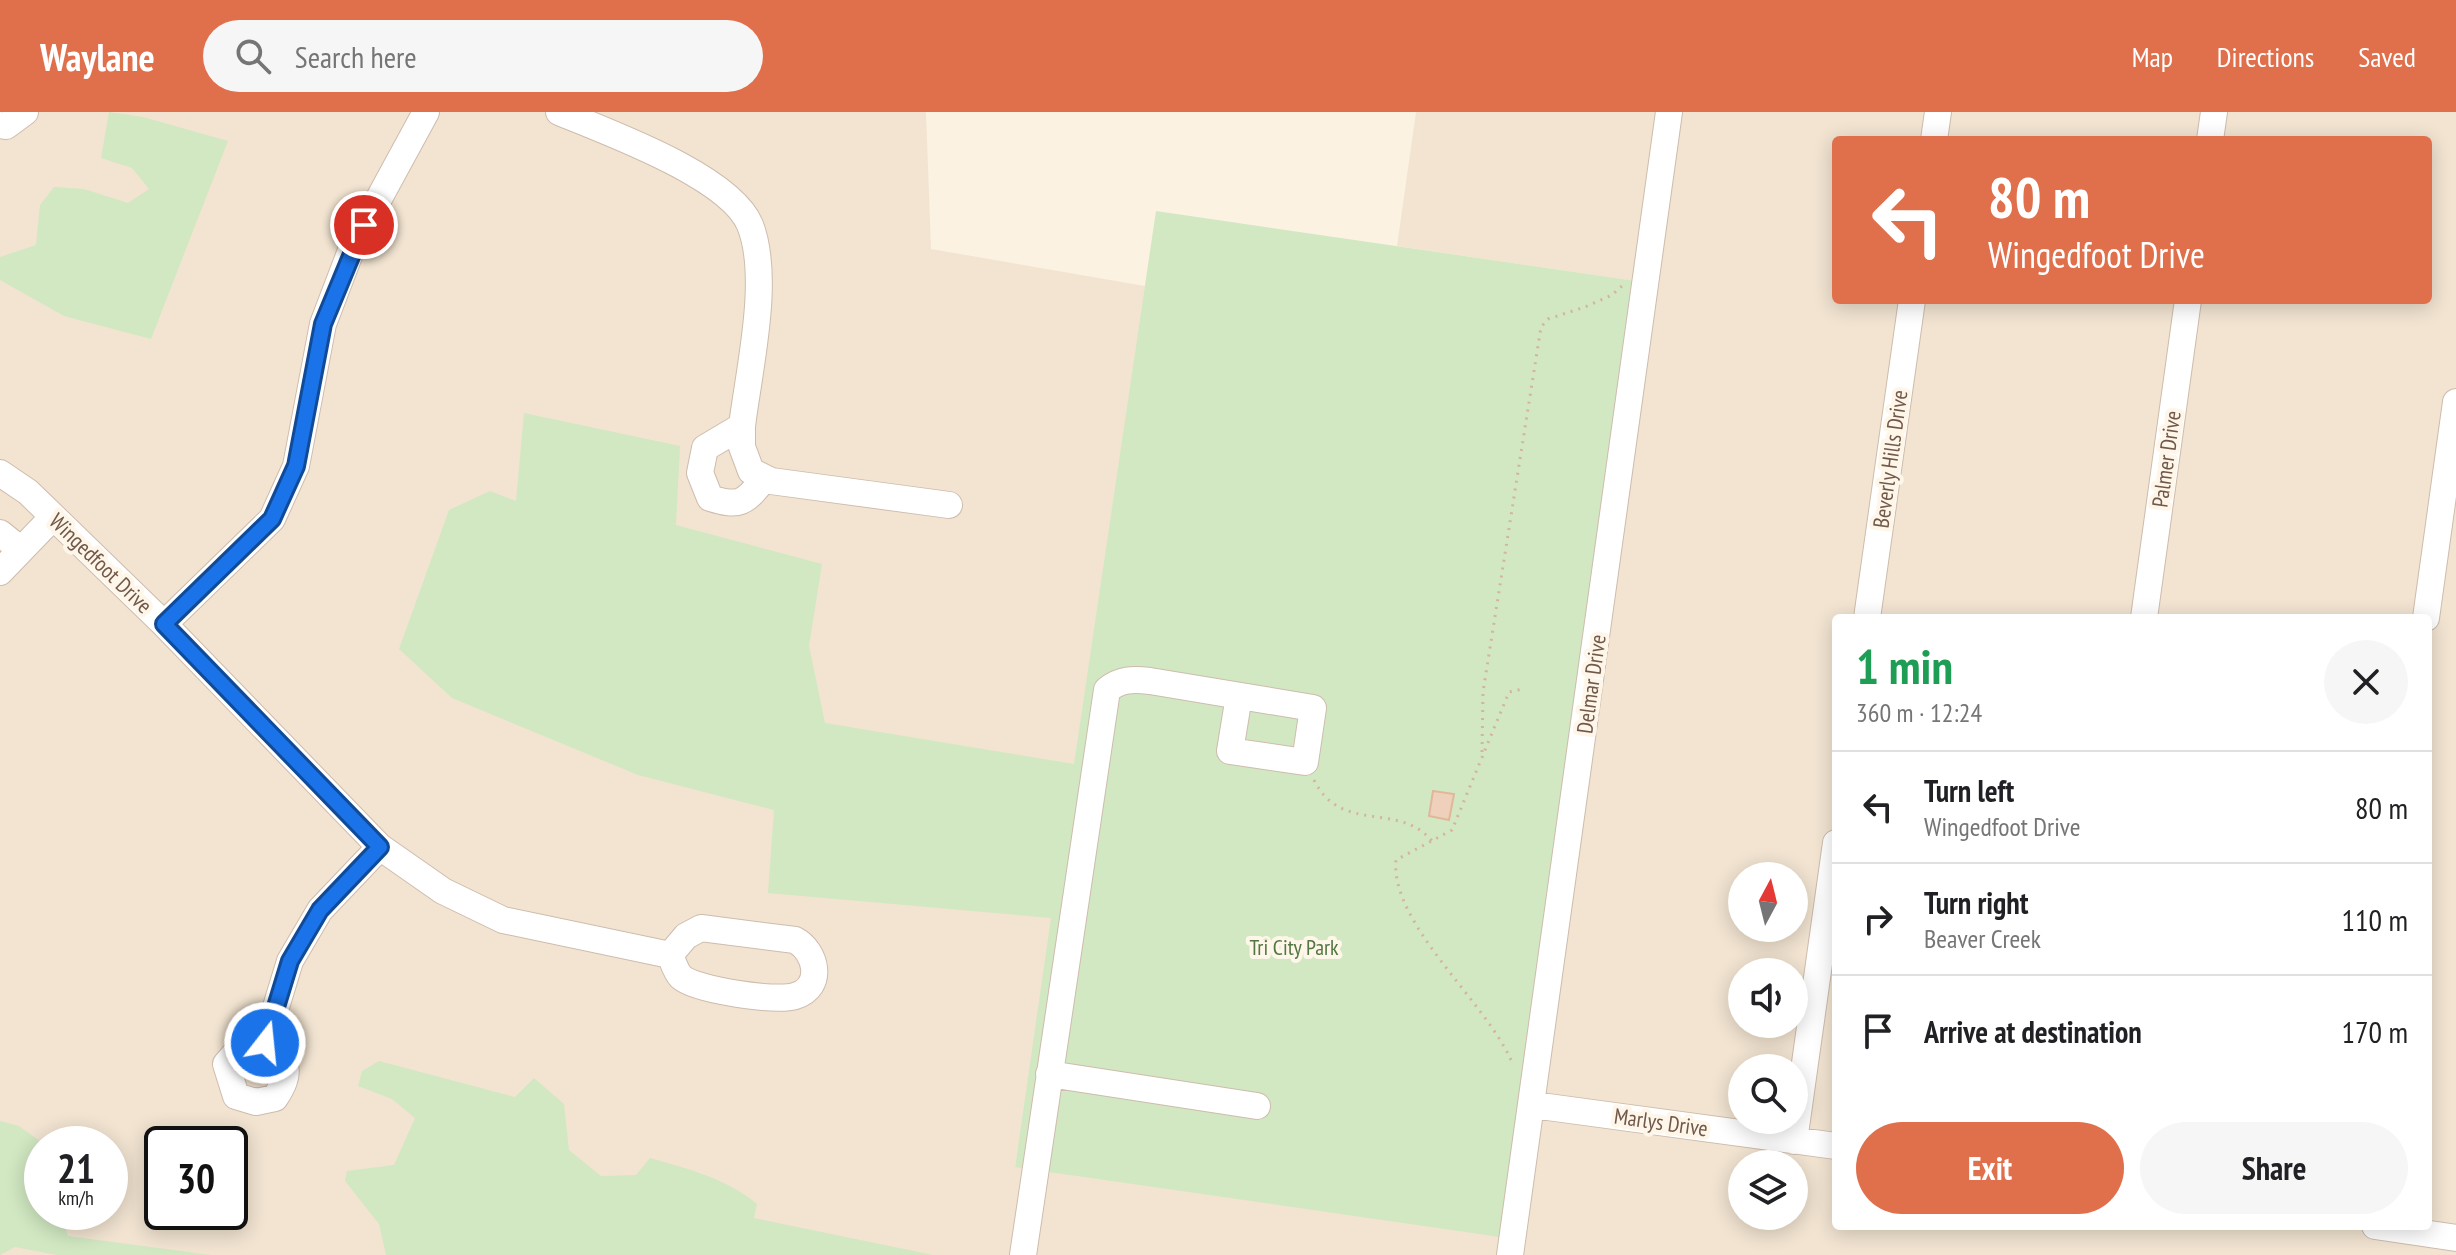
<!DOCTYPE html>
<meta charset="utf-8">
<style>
:root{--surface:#fff;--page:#f6f6f6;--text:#202124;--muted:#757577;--line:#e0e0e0;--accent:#e06f4c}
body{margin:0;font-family:"PT Sans Narrow",sans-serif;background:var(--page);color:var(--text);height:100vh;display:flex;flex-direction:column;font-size:30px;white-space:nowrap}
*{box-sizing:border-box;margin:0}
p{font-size:26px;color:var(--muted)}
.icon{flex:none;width:44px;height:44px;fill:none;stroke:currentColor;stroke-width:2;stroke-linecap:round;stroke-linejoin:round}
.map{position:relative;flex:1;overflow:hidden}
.details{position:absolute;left:1832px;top:502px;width:600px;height:616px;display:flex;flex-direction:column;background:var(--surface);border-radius:8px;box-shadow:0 4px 20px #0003}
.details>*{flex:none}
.top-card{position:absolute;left:1832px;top:24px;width:600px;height:168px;border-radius:8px;box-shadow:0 4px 20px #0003;background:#e06f4c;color:#fff;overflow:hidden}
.needle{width:52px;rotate:7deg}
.fabs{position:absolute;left:1728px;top:750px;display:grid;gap:16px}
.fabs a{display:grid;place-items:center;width:80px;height:80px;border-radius:50%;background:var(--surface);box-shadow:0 4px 20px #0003;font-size:40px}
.speed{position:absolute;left:24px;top:1014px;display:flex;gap:16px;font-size:40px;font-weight:700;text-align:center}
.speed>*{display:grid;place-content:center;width:104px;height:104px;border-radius:50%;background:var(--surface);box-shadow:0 4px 20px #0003;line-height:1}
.speed small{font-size:20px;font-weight:400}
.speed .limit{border:4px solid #111;border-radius:12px;background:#fff;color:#111}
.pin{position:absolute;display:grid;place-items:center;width:68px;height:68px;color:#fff;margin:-34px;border:4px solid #fff;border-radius:50%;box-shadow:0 2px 8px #0007}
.me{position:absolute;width:88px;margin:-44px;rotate:16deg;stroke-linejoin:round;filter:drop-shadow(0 0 6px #0008)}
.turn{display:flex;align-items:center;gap:28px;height:168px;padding:0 24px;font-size:36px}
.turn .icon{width:104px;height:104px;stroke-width:2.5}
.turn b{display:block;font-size:56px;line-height:68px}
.round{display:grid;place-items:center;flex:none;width:84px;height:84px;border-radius:42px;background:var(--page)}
.summary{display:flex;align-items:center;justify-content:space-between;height:136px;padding:0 24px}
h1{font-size:48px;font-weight:700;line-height:60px;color:#1e9e55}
.cta{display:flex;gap:16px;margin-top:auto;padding:16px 24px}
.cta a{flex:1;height:92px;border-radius:48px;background:var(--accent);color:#fff;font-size:32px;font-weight:700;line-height:92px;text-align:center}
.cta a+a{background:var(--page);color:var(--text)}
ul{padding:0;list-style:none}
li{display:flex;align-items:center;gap:24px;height:112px;padding:0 24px;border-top:2px solid var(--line)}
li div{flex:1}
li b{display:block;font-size:30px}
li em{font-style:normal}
header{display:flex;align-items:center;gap:48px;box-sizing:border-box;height:112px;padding:0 40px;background:var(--accent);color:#fff}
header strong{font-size:38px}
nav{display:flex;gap:44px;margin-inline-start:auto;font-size:28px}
.search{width:560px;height:72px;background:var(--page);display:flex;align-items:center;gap:20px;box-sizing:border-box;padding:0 28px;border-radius:44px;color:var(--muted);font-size:30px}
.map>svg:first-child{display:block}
.residential{fill:#f2e4d1;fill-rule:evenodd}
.green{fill:#d1e8c2}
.building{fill:#efd1bb;stroke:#e1b79c;stroke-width:2}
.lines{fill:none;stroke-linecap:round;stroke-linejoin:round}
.minor-casing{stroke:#cebcad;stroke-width:28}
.path{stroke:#d4b49f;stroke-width:3;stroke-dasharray:2 6;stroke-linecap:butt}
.minor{stroke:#fff;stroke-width:26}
.route-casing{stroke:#114b97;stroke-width:20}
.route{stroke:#1a73e8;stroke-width:14}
.labels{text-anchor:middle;stroke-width:8;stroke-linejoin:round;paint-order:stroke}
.street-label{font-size:22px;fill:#71584a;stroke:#fef6e8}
.park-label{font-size:22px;fill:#527742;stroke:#fef6e8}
</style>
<header>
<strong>Waylane</strong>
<div class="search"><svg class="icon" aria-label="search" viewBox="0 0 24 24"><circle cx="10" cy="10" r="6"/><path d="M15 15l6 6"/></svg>Search here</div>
<nav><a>Map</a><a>Directions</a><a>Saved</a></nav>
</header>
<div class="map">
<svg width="2456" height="1143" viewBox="0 0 2456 1143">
<rect width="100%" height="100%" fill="#fbf2e2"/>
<path class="residential" d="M0 0H926L931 137 1145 174 1015 1055 1635 169 1397 134 1416 0H2456V1143H0ZM1836 28H2428V188H1836ZM1836 506H2428V1114H1836ZM1742 764H1794V816H1742ZM1742 860H1794V912H1742ZM1742 956H1794V1008H1742ZM42 1032H110V1100H42ZM162 1032H230V1100H162ZM1742 1052H1794V1104H1742Z"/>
<path class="green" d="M109 0 143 5 228 29 151 227 64 204 0 168V145L36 133 40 93 54 75 84 77 128 91 149 77 132 56 101 46Z
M1156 99 1636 169 1500 1125 1015 1055 1051 806 768 781 774 698 638 663 452 586 399 537 449 398 490 379 516 389 524 301 680 334 676 413 822 452 809 534 825 611 1074 652Z
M379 949 515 985 534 966 564 992 569 1038 601 1064 636 1063 650 1046C688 1057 726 1066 757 1092L754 1106 933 1143H386L379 1112 345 1069 347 1059 394 1053 415 1006 392 987 358 974 362 959Z
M0 1009 19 1014 44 1032 42 1100H60L68 1124 211 1143H57L15 1135 0 1143Z"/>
<path class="building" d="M1433 679 1454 682 1449 708 1429 704Z"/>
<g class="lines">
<defs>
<path id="minor" d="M559 0C607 20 730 64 750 113 771 166 749 257 742 314V335L751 359 771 369 949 393
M0 13 6 14 25 0
M1934 28 1938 0
M2210 28 2214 0
M742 314 705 336 700 361 710 386C741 396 745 390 765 366
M0 361 28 380 164 512 380 735 443 779 503 808 670 843
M0 421 21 438
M0 460 53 405
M1867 506 1912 188
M2144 506 2188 188
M2426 506 2456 290
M164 512 272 407 296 354 323 212 352 136 426 0
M701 816 795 828C816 839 825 875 795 884 776 890 695 878 681 865 676 860 673 850 670 843L686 824Z
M265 931C289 950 292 960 275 986L256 990 236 984 226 952 241 935 265 931 290 849 320 798 380 735
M1049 962 1257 994
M1533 993 1836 1034
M1794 1029 1836 731
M2375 1114 2456 1126
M1023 1143 1107 578C1120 567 1133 567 1150 569L1313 596 1305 650 1230 639 1239 584
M1510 1143 1669 0"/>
</defs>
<use href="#minor" class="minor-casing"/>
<path class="path" d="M1482 640 1483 580 1541 215 1548 207 1585 195 1612 183 1623 173
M1314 668C1341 723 1399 689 1432 729
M1511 948C1484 888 1390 811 1396 748L1452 718 1509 580 1523 577"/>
<use href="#minor" class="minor"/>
</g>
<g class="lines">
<defs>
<path id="route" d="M265 931 290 849 320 798 380 735 164 512 272 407 296 354 323 212 364 113"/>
</defs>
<use href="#route" class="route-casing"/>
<use href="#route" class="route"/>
</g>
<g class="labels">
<g class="street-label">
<text transform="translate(1890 347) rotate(-82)" y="8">Beverly Hills Drive</text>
<text transform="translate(2166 347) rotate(-82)" y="8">Palmer Drive</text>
<text transform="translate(101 451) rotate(44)" y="8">Wingedfoot Drive</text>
<text transform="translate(1591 572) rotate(-82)" y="8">Delmar Drive</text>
<text transform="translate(1661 1010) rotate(8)" y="8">Marlys Drive</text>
</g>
<g class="park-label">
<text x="1294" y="843">Tri City Park</text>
</g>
</g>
</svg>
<div class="fabs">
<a><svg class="needle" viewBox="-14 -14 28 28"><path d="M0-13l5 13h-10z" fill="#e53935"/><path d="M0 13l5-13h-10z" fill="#757577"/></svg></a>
<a><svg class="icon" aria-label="sound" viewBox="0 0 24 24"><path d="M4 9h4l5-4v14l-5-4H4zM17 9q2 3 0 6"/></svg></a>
<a><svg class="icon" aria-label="search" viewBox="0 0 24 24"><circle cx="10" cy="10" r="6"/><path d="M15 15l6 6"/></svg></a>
<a><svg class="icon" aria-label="layers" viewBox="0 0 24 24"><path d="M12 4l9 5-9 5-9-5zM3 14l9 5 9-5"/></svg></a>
</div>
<div class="speed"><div>21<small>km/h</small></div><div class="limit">30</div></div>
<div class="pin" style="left:364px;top:113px;background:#d93025"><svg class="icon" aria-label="arrive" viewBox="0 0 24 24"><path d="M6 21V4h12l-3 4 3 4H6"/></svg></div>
<svg class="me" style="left:265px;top:931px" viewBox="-20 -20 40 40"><circle r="17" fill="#1a73e8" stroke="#fff" stroke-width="3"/><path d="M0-11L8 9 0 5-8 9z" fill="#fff"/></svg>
<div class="top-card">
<div class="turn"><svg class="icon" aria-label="left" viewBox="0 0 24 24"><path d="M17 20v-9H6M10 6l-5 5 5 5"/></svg><div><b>80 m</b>Wingedfoot Drive</div></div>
</div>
<section class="details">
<div class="summary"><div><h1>1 min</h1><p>360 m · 12:24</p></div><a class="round"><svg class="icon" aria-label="close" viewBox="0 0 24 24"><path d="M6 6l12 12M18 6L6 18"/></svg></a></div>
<ul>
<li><svg class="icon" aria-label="left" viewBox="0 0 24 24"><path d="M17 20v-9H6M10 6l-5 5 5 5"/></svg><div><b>Turn left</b><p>Wingedfoot Drive</p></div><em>80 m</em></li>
<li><svg class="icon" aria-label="right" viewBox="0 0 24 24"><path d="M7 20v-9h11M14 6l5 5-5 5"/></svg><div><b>Turn right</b><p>Beaver Creek</p></div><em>110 m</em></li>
<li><svg class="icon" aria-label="arrive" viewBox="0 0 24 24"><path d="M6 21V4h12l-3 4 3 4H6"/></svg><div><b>Arrive at destination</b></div><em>170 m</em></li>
</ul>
<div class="cta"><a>Exit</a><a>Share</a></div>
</section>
</div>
